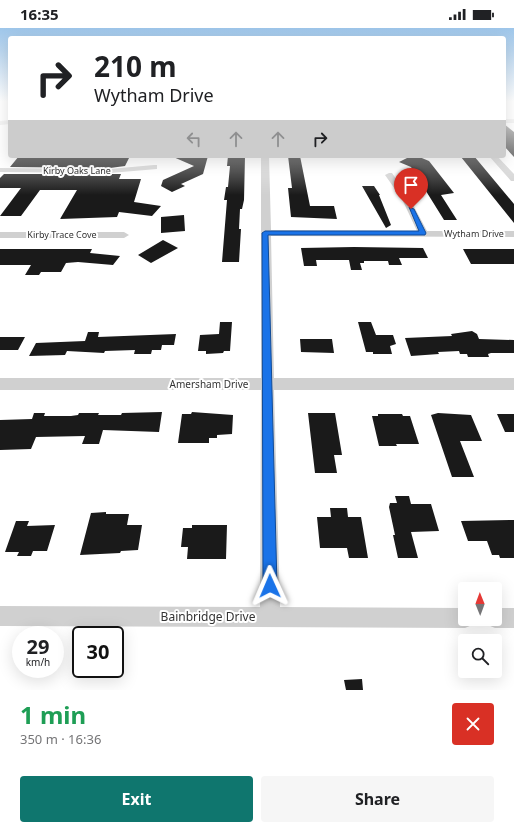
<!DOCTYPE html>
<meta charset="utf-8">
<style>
:root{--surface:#fff;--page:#f6f6f6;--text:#202124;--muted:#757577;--accent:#0f766e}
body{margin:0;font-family:"Noto Sans",sans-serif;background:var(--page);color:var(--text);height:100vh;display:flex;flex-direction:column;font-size:15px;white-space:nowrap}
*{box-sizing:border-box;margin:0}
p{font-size:13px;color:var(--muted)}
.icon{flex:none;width:22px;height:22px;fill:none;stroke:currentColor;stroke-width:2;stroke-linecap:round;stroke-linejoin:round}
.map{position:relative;height:662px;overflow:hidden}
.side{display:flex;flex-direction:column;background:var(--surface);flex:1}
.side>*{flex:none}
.top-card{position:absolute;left:8px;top:8px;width:498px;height:122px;border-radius:4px;box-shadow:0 4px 16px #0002;background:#fff;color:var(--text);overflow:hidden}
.needle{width:26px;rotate:359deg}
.buttons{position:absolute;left:458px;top:554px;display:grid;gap:8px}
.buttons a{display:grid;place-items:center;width:44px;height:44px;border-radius:4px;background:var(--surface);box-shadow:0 4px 16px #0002;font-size:20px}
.speed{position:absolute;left:12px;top:598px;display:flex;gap:8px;font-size:20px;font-weight:700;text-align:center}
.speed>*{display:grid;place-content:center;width:52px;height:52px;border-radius:50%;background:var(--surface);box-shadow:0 4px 16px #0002;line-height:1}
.speed small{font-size:10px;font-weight:400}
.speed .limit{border:2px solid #111;border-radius:6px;background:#fff;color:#111}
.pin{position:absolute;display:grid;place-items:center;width:34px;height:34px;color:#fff;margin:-41px -17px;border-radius:50% 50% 50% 0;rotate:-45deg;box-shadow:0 0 4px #0007}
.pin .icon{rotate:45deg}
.me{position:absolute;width:44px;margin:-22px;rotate:359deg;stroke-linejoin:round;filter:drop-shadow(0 0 3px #0008)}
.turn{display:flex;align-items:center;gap:14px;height:84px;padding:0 20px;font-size:18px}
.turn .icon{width:52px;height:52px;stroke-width:2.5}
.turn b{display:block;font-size:28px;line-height:34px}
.lanes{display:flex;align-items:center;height:38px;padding:0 20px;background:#0003;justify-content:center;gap:20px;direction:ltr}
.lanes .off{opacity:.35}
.round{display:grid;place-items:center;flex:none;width:42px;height:42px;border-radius:4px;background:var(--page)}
.head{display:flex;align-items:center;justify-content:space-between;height:68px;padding:0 20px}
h1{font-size:24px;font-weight:700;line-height:30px;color:#1e9e55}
.button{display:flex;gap:8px;margin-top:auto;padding:8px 20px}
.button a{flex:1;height:46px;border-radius:4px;background:var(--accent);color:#fff;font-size:16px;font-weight:700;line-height:46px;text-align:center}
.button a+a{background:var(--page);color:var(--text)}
.status{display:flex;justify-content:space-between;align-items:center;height:28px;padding:0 20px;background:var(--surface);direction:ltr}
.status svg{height:11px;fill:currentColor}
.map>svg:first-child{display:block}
.building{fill:#1a1a1a}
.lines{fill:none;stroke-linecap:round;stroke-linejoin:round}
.minor{fill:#d0d0d0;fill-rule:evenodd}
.route{fill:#1a73e8;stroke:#114b97}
.labels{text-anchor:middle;stroke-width:4;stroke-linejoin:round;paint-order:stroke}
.far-street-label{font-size:9px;fill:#333;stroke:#fff}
.street-label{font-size:10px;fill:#333;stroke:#fff}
.near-street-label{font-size:12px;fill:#333;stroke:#fff}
</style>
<div class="status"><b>16:35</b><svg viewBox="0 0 49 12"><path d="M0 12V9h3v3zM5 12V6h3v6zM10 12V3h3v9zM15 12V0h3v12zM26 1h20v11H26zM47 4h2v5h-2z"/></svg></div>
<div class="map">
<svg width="514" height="662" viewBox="0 0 514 662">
<rect width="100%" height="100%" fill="#fff"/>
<path class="building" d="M504 96 514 104V129L504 118Z
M19 128H130L125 138 110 140 10 139Z
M171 128H208L203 146 181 156 185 158 172 164 161 158 163 152 194 138Z
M228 128H245L244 172 242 181H240L239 201H241L239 234H222L227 172H224L226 159H228L230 138H227Z
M288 128H300L310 178H334L337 191 291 189 288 160H292Z
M411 128H417L429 133 454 165 441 167 457 192H444L411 139 399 134Z
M474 128 514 176V195L461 129Z
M4 146H121L119 151H141L134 174 161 178 152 188 119 184 117 189 60 191 77 162H40L21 188H0L21 160H0V150Z
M362 158H374L380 167H379L391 197 386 200Z
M184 187 185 203 161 205V189Z
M163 212 178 220 151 235 138 227Z
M354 219 423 220 428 230H399L402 237H389L388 233H364V235H360L362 242H351L349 232H316L317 238H304L301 220Z
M0 221H92L90 225 120 228 113 237 78 234 66 235 61 244H41L39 247H25L31 237H0Z
M463 221H514V236H471Z
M220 294H232L230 323H224L223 325 206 326V323H198L200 307 219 306Z
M358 294H371L376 307H393L396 316 390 318 392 326H373V324H366Z
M472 303 477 306 479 311 514 312V325H491L488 326 489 329H468L467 326H460L459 323 438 324 439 326 411 328 405 310 452 308 451 306Z
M88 304H99L98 309 176 306 174 317H162L161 322H152L151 326H134L135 322 105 323 104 325 67 323 65 327 29 328 36 315 85 313Z
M0 309H25L18 322H0Z
M300 311H332L334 325 301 324Z
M162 384 159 404 103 402 99 416H82L85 408 36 409 31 421 0 422V392L32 391 34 385H45L44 388H71L78 387 79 385H99L98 387H121L122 385Z
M192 384 233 387 232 406 217 407V410H209V415H178L182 386H191Z
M308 385H335L342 427H334L337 445H315Z
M438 385 471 387 482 413H460L474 449H452L431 387Z
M378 386H402L403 388H410L419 416H396L397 418H379L372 388H378Z
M497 386H514V404H505Z
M395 468H409L411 476H431L439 503 411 504 418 530H398L393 507H395L389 479 390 475H397Z
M330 480H347L348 489H361L368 530H349L347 520H320L317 489H331Z
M106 484V486H129L127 497H142L138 522 121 523 120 525 80 527 91 485Z
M514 492V530H500L499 527H492L487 513H468L461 493Z
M16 493H29L27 498 55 497 47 523H33L31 528H17L19 524H5Z
M192 497H227L226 531H187L188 519H181L183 500H192Z
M362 651 363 662H346L344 652Z"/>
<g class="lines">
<path class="minor" d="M504 91H514V95H504Z
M10 92V96L0 97V93Z
M261 128H269L271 202 417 203 402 171 385 147 389 145H392L410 171 427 203H514V209L271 208 274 350H514V362H274L280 579 465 580V591H475L472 597 465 600 0 598V578L260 579 261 362H0V350H261Z
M489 128H497L514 146V153H511Z
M154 137H157V141L110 145 0 144V140L110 141Z
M0 204H124L129 207 124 210H0Z
M495 580H514V600H495L488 597 485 591H495Z"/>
</g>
<linearGradient id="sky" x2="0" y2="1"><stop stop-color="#9ec6ea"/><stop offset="0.44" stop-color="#fff"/><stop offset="1" stop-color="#fff" stop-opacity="0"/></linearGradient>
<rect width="514" height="167" fill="url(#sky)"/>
<path class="route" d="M409 179 414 181 426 205 425 207H268L277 558 275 563 270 565 265 563 263 558 262 205 265 203H419Z"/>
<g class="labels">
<g class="far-street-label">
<text x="77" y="146">Kirby Oaks Lane</text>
<text x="474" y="209">Wytham Drive</text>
<text x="62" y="210">Kirby Trace Cove</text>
</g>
<g class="street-label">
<text x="209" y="360">Amersham Drive</text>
</g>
<g class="near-street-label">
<text x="208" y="593">Bainbridge Drive</text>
</g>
</g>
</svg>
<div class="buttons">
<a><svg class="needle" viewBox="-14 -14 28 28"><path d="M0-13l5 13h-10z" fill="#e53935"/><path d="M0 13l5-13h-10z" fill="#757577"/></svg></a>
<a><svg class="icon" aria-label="search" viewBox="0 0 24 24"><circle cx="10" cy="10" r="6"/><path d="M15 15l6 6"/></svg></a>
</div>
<div class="speed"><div>29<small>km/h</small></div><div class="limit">30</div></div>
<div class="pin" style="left:411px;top:181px;background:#d93025"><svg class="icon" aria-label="arrive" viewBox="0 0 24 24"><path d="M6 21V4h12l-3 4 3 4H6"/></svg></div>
<svg class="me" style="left:270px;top:558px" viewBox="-20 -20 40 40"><path d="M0-17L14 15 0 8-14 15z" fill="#1a73e8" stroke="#fff" stroke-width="4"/></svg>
<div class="top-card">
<div class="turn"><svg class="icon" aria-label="right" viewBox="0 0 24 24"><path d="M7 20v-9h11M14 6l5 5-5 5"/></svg><div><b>210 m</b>Wytham Drive</div></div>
<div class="lanes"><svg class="icon off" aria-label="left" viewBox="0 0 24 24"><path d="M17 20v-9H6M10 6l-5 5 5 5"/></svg><svg class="icon off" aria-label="ahead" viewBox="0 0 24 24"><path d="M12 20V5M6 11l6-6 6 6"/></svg><svg class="icon off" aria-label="ahead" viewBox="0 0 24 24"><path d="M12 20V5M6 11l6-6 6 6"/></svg><svg class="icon" aria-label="right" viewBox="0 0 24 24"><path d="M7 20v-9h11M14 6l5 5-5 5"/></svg></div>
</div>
</div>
<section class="side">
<div class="head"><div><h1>1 min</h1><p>350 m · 16:36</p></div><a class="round" style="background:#d93025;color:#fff"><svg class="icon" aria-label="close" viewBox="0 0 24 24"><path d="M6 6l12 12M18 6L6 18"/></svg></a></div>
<div class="button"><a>Exit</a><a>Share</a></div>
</section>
